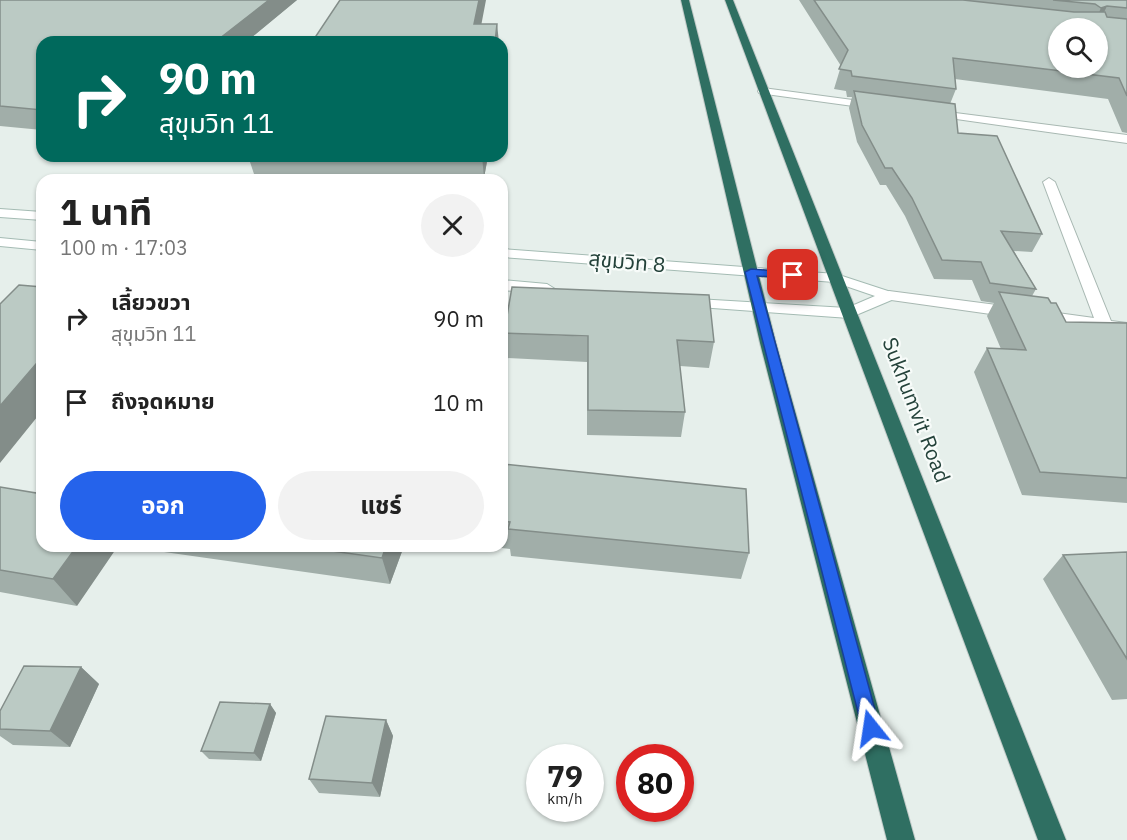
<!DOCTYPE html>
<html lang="th">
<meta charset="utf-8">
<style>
:root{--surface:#fff;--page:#f2f2f2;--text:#222;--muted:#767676;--accent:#2563eb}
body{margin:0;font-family:"IBM Plex Sans","Noto Sans Thai",sans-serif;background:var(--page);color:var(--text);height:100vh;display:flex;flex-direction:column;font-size:22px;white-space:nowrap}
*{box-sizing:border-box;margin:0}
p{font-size:20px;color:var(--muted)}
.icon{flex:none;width:33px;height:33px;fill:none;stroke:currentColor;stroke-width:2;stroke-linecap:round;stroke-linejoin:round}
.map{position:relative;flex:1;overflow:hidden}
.details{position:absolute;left:36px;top:174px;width:472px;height:378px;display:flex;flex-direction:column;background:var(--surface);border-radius:18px;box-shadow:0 2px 4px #0004}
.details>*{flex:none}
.guide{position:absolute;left:36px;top:36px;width:472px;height:126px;border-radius:18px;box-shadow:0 2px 4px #0004;background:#00695c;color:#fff;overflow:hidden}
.tools{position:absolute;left:1048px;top:18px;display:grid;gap:12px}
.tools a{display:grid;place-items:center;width:60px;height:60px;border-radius:50%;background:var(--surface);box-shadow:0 2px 4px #0004;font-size:30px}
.speed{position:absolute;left:526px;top:744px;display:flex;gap:12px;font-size:30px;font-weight:700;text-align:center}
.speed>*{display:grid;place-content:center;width:78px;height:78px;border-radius:50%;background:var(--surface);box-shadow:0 2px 4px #0004;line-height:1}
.speed small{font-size:15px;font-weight:400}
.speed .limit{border:9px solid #d22;background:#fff;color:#111}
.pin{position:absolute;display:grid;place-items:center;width:51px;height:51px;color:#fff;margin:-26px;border-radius:12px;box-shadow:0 3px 9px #0006}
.me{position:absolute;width:66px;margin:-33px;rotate:345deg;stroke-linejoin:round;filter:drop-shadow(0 0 4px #0008)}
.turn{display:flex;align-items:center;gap:21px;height:126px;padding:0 24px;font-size:27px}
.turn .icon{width:78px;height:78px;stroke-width:2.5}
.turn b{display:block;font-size:42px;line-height:51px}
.round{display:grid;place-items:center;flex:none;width:63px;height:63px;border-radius:32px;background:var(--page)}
.overview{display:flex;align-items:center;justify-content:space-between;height:102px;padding:0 24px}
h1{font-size:36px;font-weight:700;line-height:45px}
.cta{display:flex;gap:12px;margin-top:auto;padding:12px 24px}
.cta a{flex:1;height:69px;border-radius:36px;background:var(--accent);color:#fff;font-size:24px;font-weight:700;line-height:69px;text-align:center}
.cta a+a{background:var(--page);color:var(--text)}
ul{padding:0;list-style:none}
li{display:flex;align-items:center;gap:18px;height:84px;padding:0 24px}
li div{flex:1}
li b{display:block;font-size:22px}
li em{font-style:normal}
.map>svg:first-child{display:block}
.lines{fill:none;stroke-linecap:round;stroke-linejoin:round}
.street-casing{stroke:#a8b8b2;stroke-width:2}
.secondary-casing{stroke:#a4bbb3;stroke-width:2}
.highway-casing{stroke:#c2cac8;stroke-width:2}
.street{fill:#fff;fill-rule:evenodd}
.secondary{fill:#fff;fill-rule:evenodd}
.highway{fill:#2f6f62;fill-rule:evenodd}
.wall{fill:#a1aea9}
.shaded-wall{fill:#838d89}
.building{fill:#bbcac4;stroke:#838d89;stroke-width:1.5;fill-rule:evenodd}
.route{fill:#2563eb;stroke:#184099;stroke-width:1.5}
.labels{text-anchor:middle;stroke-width:4.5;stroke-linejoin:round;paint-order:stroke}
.street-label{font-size:21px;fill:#24423a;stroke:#f7fbf9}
</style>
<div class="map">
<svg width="1127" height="840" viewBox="0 0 1127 840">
<rect width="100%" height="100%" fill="#e6efeb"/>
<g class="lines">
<defs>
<path id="street" d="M763 88 875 103 881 106 875 109 759 93 758 91Z
M932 110 1127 135V143L928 115 926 113Z
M1049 178 1055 182 1111 321 1127 323V333L1043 321 1035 316 1043 311 1094 318 1043 182Z
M889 291 1012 307 1020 312 1012 317 884 299 881 296Z"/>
<path id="secondary" d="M0 209 42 212V220L0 217Z
M0 238 42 242V250L0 246Z
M502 249 836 274 894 293 897 296 894 299 849 318 685 306 680 304 677 301 680 298 847 308 875 296 834 282 502 257Z
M502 280 547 284 555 289 547 294 502 290Z"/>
<path id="highway" d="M681 0H689L776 343 915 840H887L760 343Z
M725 0H733L1066 840H1038Z"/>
</defs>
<use href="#street" class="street-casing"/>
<use href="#secondary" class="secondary-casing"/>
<use href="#highway" class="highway-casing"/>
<use href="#street" class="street"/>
<use href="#secondary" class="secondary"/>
<use href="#highway" class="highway"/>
</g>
<path class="wall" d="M0 0H297L246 42H42V130L0 126Z
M799 0H1127V133L1122 132 1108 99 955 79 956 89 950 104 958 133 1042 234 1032 252 1014 251 1036 289 1032 296 1051 303 1066 322 1127 323V503L1022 495 974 372 987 348 1001 349 987 316 994 303 981 301 972 280 934 279 905 216 886 185H880L857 142 849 108 852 97H847L846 91 834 89 841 66Z
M248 156H488L484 178 254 174Z
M504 333 714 342 709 368 680 366 685 412 681 437 587 435V362L506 358Z
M502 464 749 553 741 579 511 556 510 549 485 546H502Z
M0 487 77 606 0 592Z
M147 546H404L390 584 150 550Z
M1127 552V699L1112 700 1043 579 1063 555Z
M81 667 99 684 70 747 13 745 0 736V711Z
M270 704 276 713 261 761 209 759 201 751Z
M386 720 393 736 380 797 319 793 309 779Z"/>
<path class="shaded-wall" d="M269 0H297L246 42H215Z
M479 0H486L478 42 474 24Z
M1107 6 1098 25 1092 27 1101 8Z
M497 24 499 42H495Z
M482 156H488L484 178Z
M42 357V411L0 463V406Z
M77 546H118L77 606 53 579Z
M386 546H404L390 584 382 558Z
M81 667 99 684 70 747 50 731Z
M270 704 276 713 261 761 254 753Z
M386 720 393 736 380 797 372 783Z"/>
<path class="building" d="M0 0H269L215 42H42V110L0 106Z
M340 0H479L474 24H497L495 42H312Z
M814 0H963L1074 12H1105L1107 17 1127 19V96L1119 78 953 58 956 89 852 76 851 71 839 69 848 50ZM1059 28H1098V68H1059Z
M1053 0H1127V8L1107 6 1101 8 1095 4Z
M854 91 955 104 958 133 997 136 1042 234 1001 231 1036 289 990 283 981 262 942 260 912 198 892 168H885L862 125Z
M19 285 42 287V357L0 406V304Z
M512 287 709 295 714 342 677 340 685 412 588 410V336L504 333Z
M999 292 1048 298 1051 303H1056L1066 322 1127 323V478L1040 472 987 348 1026 350Z
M502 464 746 489 749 553 508 529 510 522 502 521Z
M0 487 42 494V546H77L53 579 0 570Z
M296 546H386L382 558Z
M1127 552V659L1063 555Z
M24 666 81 667 50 731 0 729V711Z
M220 702 270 704 254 753 201 751Z
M326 716 386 720 372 783 309 779Z"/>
<path class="route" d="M751 269 793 272 799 275 793 278 757 276 880 728 878 735 871 737 864 735 862 728 745 272Z"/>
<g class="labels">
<g class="street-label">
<text transform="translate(627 262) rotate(5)" y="7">สุขุมวิท 8</text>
<text transform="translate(916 410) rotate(69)" y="7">Sukhumvit Road</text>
</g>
</g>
</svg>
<div class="tools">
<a><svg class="icon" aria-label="search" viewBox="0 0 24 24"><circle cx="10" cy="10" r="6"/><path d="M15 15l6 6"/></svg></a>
</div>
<div class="speed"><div>79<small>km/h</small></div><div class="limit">80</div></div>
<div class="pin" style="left:793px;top:275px;background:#d93025"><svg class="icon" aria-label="arrive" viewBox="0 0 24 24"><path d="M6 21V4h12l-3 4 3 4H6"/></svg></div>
<svg class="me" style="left:871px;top:728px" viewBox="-20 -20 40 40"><path d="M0-17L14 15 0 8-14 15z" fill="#2563eb" stroke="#fff" stroke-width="4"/></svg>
<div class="guide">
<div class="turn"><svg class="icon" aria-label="right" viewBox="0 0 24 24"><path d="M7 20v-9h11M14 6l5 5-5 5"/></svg><div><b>90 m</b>สุขุมวิท 11</div></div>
</div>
<section class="details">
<div class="overview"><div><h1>1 นาที</h1><p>100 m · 17:03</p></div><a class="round"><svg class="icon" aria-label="close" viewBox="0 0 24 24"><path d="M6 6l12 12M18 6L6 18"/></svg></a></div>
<ul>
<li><svg class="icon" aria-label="right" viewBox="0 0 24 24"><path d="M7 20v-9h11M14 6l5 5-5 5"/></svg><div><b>เลี้ยวขวา</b><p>สุขุมวิท 11</p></div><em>90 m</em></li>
<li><svg class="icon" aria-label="arrive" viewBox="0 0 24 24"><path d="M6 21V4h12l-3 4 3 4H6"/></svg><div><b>ถึงจุดหมาย</b></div><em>10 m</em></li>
</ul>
<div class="cta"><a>ออก</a><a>แชร์</a></div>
</section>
</div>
